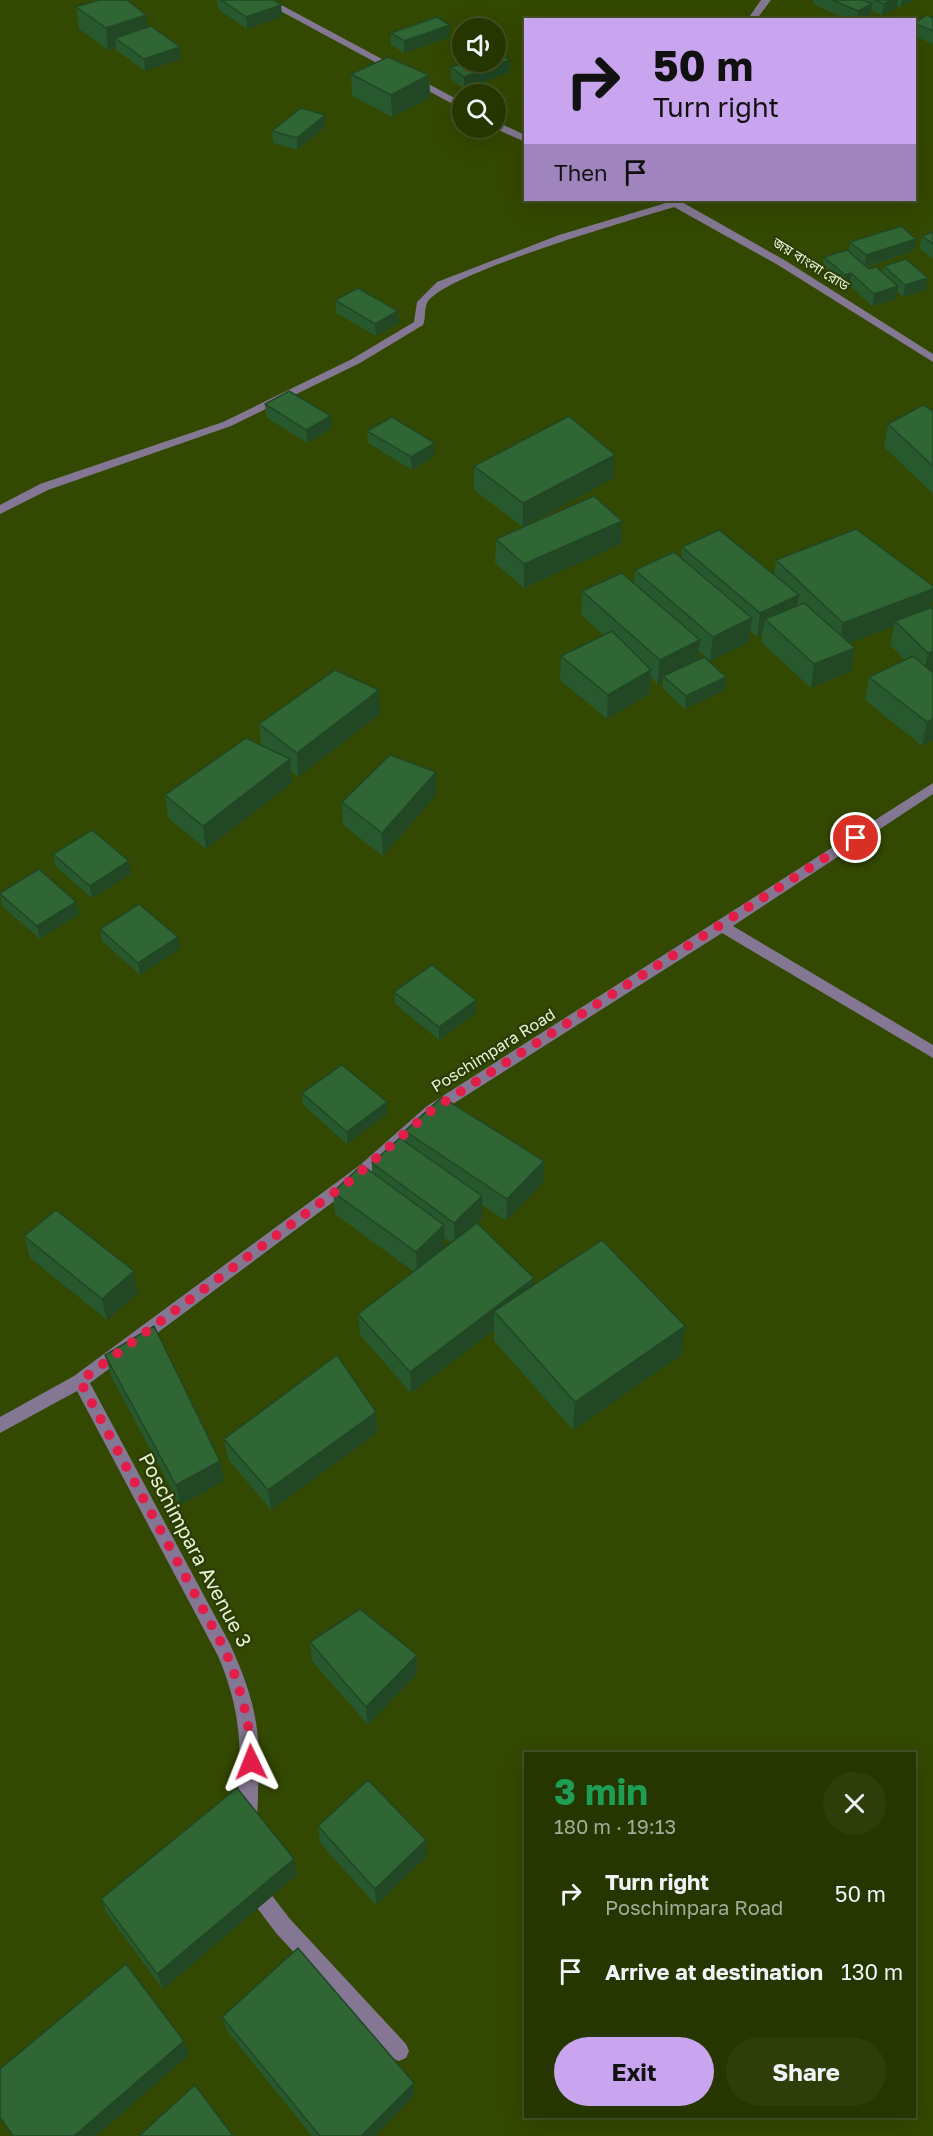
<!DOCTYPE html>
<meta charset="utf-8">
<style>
:root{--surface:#263600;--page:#2e3e0a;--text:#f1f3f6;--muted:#a4ab99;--line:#425022;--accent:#c8a5ee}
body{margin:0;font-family:"Golos Text","Noto Sans Bengali",sans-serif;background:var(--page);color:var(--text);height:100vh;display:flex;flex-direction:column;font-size:22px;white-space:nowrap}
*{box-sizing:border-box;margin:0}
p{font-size:20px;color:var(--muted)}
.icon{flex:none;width:33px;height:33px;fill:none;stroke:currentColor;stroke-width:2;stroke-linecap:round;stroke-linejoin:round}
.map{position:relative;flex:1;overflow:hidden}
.side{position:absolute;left:524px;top:1752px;width:392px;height:366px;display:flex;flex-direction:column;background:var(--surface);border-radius:0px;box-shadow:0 6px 24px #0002,0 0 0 2px var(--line)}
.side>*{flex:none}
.hud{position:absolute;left:524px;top:18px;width:392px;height:183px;border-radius:0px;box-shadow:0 6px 24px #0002,0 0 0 2px var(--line);background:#c8a5ee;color:#111;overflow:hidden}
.fabs{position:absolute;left:452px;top:18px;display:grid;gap:12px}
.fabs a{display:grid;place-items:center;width:54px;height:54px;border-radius:50%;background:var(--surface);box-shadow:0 6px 24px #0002,0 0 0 2px var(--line);font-size:30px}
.pin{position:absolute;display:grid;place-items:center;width:51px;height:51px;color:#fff;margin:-26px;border:3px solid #fff;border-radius:50%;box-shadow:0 2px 6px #0007}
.me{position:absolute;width:66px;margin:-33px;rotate:358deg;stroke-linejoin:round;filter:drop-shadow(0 0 4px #0008)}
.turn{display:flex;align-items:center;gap:21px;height:126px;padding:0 30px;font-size:27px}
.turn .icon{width:78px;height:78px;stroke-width:2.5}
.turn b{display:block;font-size:42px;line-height:51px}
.then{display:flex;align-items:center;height:57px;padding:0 30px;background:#0003;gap:12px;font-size:22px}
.round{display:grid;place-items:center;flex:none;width:63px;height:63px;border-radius:32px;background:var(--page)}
.overview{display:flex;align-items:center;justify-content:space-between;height:102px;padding:0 30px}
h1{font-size:36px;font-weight:700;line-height:45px;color:#1e9e55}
.button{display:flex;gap:12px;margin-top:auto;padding:12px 30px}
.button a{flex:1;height:69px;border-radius:36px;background:var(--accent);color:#111;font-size:24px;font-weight:700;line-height:69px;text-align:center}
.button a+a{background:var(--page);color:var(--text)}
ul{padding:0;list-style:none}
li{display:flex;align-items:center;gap:18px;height:78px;padding:0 30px}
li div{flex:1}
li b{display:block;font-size:22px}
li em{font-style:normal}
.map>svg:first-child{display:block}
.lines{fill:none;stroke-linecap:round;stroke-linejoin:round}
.minor{fill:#847793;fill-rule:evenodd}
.wall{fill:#28582d;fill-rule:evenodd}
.shaded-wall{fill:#214724}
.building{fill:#2f6634;stroke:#214724;stroke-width:1.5}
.route{stroke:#e11d48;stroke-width:10;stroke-dasharray:0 18}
.labels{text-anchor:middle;stroke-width:4.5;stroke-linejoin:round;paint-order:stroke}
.far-street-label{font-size:14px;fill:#e6f4d2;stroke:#2c3c07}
.street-label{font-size:16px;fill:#e6f4d2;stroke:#2c3c07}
.near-street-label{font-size:20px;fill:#e6f4d2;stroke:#2c3c07}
</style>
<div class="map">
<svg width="933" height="2136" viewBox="0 0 933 2136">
<rect width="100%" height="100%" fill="#334800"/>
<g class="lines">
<path class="minor" d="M260 0H272L462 102V109Z
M761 0H771L756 20H747Z
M495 121 525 135V142L494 128Z
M664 200 680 201 786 261 933 354V362L778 265 674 207C635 219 442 274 427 303 424 309 426 319 423 325L360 363 231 426 48 490 0 514V505L40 484 223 422 352 359 414 322 417 302 437 282 559 235 666 203Z
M933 783V794L733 926 933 1045V1058L722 933 437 1114 372 1173 90 1383 230 1644C254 1697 262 1730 258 1789 258 1803 258 1818 253 1831L246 1834 239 1831 236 1824C242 1759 244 1717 218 1656L77 1391 0 1433V1417L74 1376 360 1165 427 1106Z
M258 1875 265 1878 270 1893 290 1919 406 2044 409 2051 406 2058 399 2061 392 2058 276 1933 255 1905 248 1885 251 1878Z"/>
</g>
<path class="wall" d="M217 0H274L281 5 282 17 247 29 218 9Z
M814 0H914L901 7 897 6V8L882 15 871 11 870 16 863 20H848L813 4Z
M76 7 146 15 148 27 181 59 145 71 116 50V48L108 50 79 29Z
M933 18V44L914 36V22Z
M391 33 450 37 404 53 391 45Z
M510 60V72L464 89 451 79V67Z
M351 74 429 75 430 98 392 117 352 96Z
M325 127 297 150 273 143 272 131Z
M933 232V259L919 248 922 236Z
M850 242 914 251 866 267 869 269 882 273 884 266 926 290 903 297 897 291 896 299 872 306 850 286 843 288 822 269 824 257 849 252Z
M335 300 399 323 376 336 336 313Z
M265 404 331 416 332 428 307 443 266 417Z
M933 411V494L884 447 888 424Z
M367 431 435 443V455L412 470 368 443Z
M474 466 614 478 523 527 474 490Z
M496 539 621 544 524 588 495 563Z
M682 547 774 575 776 560 931 607 933 740 922 746 865 700 869 677 905 660 890 645 894 626 850 643 855 648 851 671 811 688 761 642 762 634 757 637 750 631 749 642 710 661 699 651 698 660 726 677 725 690 685 709 662 688 663 681 657 684 651 677 649 694 607 719 560 680 561 656 603 635 581 615 582 591 634 583 635 570 681 558Z
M380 714 298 777 291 771 292 783 206 849 168 818 165 795 261 745 259 724Z
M436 795 383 856 343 825 342 802Z
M53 854 131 874 92 898 56 867Z
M0 893 76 902 79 914 40 939 2 906Z
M100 929 178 937 180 949 140 975 102 941Z
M394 992 476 1000V1013L439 1040 395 1004Z
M302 1093 387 1102V1114L347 1144 303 1105Z
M405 1131 544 1161 543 1183 506 1221 482 1205V1218L474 1226 534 1278V1285L685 1326 681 1355 573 1430 494 1341V1330L411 1393 360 1335 358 1314 414 1272 335 1214 333 1192 372 1173V1163L405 1142ZM445 1238 452 1243 440 1252 445 1247Z
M24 1236 138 1293 107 1320 30 1258Z
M105 1355 220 1461 224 1481 180 1505 111 1376Z
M376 1412 377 1433 271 1510 228 1459 224 1439Z
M310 1642 417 1674 368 1725 312 1661Z
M318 1826 426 1857 376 1905 320 1843Z
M297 1875 163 1989 107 1914 101 1899Z
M222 2017 414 2083V2096L375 2136H312L227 2031Z"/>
<path class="shaded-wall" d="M891 0H898L897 8 882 15 884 4Z
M902 0H914L901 7Z
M872 4 870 16 863 20H857L858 11Z
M281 5 282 17 247 29 246 17Z
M146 15 149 37 115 38 116 48 108 50 106 28Z
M450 25V37L404 53V41Z
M180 47 181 59 145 71 144 59Z
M510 60V72L464 89V77Z
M429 75 430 98 392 117 391 95Z
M325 115V127L297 150V138Z
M916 239 914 251 864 267 866 255Z
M851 273 850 286 843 288 845 275Z
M928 278 926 290 903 297 905 285Z
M898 286 896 299 872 306 874 294Z
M398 311 399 323 376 336 375 324Z
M331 416 332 428 307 443 306 430Z
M435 443V455L412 470 411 457Z
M615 455 614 478 523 527V503Z
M622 521 621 544 524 588V564Z
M933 589V599L930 612 895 621 894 626 839 647 843 623Z
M799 595 795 619H765L762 634 757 637 760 613Z
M752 618 749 642 710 661 713 637Z
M700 640 697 664 663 676V681L657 684 660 660Z
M855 648 851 671 811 688 814 664Z
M933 651V673L923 677 928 653Z
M651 670 649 694 607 719 608 695Z
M726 677 725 690 685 709 686 696Z
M379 690 380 714 298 777 297 753Z
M933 719V740L922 746 927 722Z
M290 759 292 783 206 849 203 826Z
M436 772V795L383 856 382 833Z
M129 861 131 874 92 898 90 886Z
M76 902 79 914 40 939 37 926Z
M178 937 180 949 140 975 138 963Z
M476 1000V1013L439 1040V1027Z
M387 1102V1114L347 1144V1132Z
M544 1161 543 1183 506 1221 507 1199Z
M482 1196V1218L455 1245 454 1223Z
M444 1225 445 1247 417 1274 416 1252Z
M134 1271 138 1293 107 1320 102 1299Z
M534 1278 533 1299 494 1311V1330L411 1393 410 1372Z
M685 1326 681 1355 573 1430 575 1402Z
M376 1412 377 1433 271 1510 268 1490Z
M220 1461 224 1481 180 1505 176 1485Z
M417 1655V1674L368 1725 366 1707Z
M426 1840V1857L376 1905 375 1889Z
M294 1859 297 1875 163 1989 157 1974Z
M184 2041 189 2055 96 2136H74Z
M414 2083V2096L375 2136H361Z"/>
<path class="building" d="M99 0H127L146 15 106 28 76 7Z
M221 0H274L281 5 246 17Z
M832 0H863L872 4 858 11Z
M875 0H891L884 4Z
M927 15 933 18V31L914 23Z
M437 17 450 25 404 41 391 33Z
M151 26 180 47 144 59 115 38Z
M495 51H496L510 60 464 77 451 67 467 62H495Z
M388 57 429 75 391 95 351 74Z
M301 108 325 115 297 138 272 131Z
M901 226 916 239 866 255 850 242Z
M933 232V244L922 236Z
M847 250 869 269 876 267 898 286 874 294 851 273 845 275 824 257Z
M906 259 928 278 905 285 884 266Z
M358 288 398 311 375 324 335 300Z
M289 391 331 416 306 430 265 404Z
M923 405 933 411V466L888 424Z
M569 416 615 455 523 503 474 466Z
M392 417 435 443 411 457 367 431Z
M594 496 622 521 524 564 496 539Z
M856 529 933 586V589L843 623 776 560Z
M719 530 799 595 760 613 682 547Z
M674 552 752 618 713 637 635 570Z
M622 573 700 640 660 660 582 591Z
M804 603 855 648 814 664 765 619Z
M933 607V651L928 653 895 621Z
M612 631 651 670 608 695 561 656Z
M913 656 933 673V719L927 722 869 677Z
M704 657 726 677 686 696 663 676Z
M335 670 379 690 297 753 259 724Z
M246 738 290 759 203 826 165 795Z
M390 755 436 772 382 833 342 802Z
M92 830 129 861 90 886 53 854Z
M39 869 76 902 37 926 0 894V893Z
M139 904 178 937 138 963 100 929Z
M432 965 476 1000 439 1027 394 992Z
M342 1065 387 1102 347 1132 302 1093Z
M442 1097 544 1161 507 1199 405 1131Z
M400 1138 482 1196 454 1223 372 1163Z
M362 1165 444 1225 416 1252 333 1192Z
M56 1210 134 1271 102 1299 24 1236Z
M477 1223 534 1278 410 1372 358 1314Z
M602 1240 685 1326 575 1402 494 1311Z
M154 1326 220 1461 176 1485 105 1355Z
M337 1355 376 1412 268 1490 224 1439Z
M360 1609 417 1655 366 1707 310 1642Z
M368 1780 426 1840 375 1889 318 1826Z
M237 1788 294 1859 157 1974 101 1899Z
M298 1948 414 2083 361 2136H320L222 2017Z
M126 1964 184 2041 74 2136H13L0 2117V2069Z
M195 2085 233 2136H139Z"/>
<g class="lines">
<path class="route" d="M251 1762C251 1721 240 1687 225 1650L80 1381 351 1180 432 1110 856 838"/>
</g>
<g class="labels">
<g class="far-street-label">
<text transform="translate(811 264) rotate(32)" y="5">জয় বাংলা রোড</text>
</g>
<g class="street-label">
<text transform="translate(493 1050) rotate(-32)" y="6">Poschimpara Road</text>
</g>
<g class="near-street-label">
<text transform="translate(195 1550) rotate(62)" y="7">Poschimpara Avenue 3</text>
</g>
</g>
</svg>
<div class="fabs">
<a><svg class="icon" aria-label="sound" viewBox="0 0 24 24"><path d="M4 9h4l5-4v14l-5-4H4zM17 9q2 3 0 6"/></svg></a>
<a><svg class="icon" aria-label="search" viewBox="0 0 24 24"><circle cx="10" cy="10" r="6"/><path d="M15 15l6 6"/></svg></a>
</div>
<div class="pin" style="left:856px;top:838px;background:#d93025"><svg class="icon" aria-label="arrive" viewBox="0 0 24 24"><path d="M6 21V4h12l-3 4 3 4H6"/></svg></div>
<svg class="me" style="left:251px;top:1762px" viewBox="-20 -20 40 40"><path d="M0-17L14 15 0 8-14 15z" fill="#e11d48" stroke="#fff" stroke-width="4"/></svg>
<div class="hud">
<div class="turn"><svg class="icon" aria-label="right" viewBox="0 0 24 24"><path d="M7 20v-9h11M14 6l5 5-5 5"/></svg><div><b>50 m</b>Turn right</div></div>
<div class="then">Then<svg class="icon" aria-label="arrive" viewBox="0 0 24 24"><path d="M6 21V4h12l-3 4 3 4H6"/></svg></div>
</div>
<section class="side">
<div class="overview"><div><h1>3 min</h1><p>180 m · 19:13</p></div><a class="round"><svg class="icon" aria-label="close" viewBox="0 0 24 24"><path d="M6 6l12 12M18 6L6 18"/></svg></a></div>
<ul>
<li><svg class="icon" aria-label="right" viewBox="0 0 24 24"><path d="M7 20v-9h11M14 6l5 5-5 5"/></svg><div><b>Turn right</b><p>Poschimpara Road</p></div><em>50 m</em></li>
<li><svg class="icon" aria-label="arrive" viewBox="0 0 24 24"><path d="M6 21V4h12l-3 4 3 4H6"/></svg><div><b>Arrive at destination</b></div><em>130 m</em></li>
</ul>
<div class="button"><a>Exit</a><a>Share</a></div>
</section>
</div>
